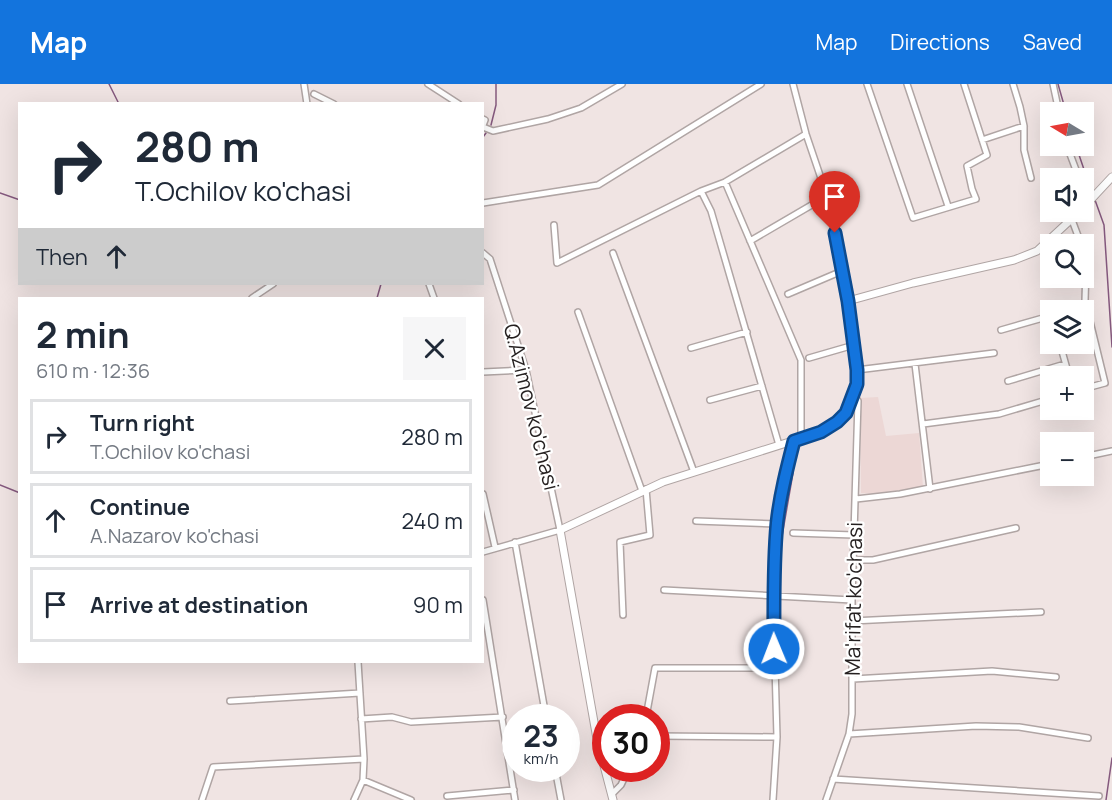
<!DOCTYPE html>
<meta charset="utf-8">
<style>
:root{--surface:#fff;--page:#f6f6f7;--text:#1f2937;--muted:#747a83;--line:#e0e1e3;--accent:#1374dd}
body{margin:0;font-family:Manrope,sans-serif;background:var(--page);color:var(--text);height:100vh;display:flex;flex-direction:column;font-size:22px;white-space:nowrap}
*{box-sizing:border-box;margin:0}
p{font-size:20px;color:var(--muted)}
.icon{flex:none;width:33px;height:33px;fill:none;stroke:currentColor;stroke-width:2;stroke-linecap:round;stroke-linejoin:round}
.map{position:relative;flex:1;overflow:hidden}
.details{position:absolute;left:18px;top:213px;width:466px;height:366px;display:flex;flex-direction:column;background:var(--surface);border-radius:0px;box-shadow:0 6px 24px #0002}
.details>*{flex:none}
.banner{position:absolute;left:18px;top:18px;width:466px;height:183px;border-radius:0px;box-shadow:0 6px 24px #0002;background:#fff;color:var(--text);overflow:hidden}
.needle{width:39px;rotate:280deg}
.tools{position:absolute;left:1040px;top:18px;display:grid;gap:12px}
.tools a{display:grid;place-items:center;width:54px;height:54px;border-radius:0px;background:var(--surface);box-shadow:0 6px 24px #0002;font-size:30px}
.speed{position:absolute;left:502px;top:620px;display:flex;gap:12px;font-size:30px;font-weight:700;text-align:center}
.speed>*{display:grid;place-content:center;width:78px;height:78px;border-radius:50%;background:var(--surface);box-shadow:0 6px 24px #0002;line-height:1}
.speed small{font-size:15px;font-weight:400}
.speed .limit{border:9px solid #d22;background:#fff;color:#111}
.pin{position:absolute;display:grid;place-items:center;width:51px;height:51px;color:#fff;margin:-62px -26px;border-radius:50% 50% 50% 0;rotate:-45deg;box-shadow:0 0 6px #0007}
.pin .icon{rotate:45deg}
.me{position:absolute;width:66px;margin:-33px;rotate:359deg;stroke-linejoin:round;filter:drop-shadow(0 0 4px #0008)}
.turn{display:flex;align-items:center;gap:21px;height:126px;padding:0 18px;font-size:27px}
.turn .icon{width:78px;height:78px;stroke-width:2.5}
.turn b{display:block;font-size:42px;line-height:51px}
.then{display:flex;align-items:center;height:57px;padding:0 18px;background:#0003;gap:12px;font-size:22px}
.round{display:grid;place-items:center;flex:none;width:63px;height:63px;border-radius:0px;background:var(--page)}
.headline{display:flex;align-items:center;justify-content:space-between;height:102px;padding:0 18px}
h1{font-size:36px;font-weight:700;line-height:45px}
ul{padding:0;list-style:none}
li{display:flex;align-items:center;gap:18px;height:75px;margin:0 12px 9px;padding:0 6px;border:3px solid var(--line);border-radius:0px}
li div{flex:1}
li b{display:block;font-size:22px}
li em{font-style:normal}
header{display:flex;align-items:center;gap:36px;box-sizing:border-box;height:84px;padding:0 30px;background:var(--accent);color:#fff}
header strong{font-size:28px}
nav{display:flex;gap:33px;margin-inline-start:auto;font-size:21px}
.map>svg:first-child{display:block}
.built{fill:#ecd7d5}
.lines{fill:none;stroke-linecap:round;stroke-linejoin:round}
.stream{stroke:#85597e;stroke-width:1.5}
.minor-casing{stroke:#b0a5a4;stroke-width:8}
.major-casing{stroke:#b0a5a4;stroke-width:9}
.minor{stroke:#fff;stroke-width:5}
.major{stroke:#fff;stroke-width:7}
.route-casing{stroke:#0c4b90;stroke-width:15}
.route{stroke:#1374dd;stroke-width:10}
.labels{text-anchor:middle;stroke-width:4.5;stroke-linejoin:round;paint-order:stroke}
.street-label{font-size:21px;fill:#241f1f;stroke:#fff}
</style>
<header>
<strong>Map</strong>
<nav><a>Map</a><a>Directions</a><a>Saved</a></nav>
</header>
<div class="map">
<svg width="1112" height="716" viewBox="0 0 1112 716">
<rect width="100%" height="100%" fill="#f0e4e3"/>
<path class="built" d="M878 313 886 352 919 349 923 403 876 410 861 409 860 314Z"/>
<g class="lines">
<path class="stream" d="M109 0 119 20
M1058 0 1066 28
M491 41 496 21V0
M483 53 486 49
M1076 62 1092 109
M0 109 20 116
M1095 116 1104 141 1112 263
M377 214 381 200
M0 401 20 409
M779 510 781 458 793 389
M777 570 779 515
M1106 716 1112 674"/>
<defs>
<path id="minor" d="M304 0 307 20
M428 0 459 20
M793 0 806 50 827 112 848 217
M867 0 913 134 976 115 972 105 967 82 987 71 964 0
M907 0 948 122
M1013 0 1020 23 1024 42V66L1031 94
M1053 0 1059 28
M314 10 334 20
M483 35 485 36 483 41
M483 43 493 47 548 35 581 24 622 0
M982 56 1024 42
M1067 62 1079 94
M725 98 801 276V354
M1083 107 1087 119
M483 119 598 101 761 0
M1072 136 1081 160
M554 141 557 179 701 107
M750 157 827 112
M483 169 490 175 526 286 560 446 483 468
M613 169 694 388
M1083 169 1086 181 1085 217 1105 299 1083 305
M429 200 434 214
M788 210 842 187
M252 214 273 200
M578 228 642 407
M1001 246 1050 232
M1060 260 1069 292
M691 264 747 248
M809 274 854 261
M915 280 930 405
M857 286 994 269
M483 288 526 286
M1008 297 1065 280
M710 316 762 302
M923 340 999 330 1050 315
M779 361 711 127 701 107 725 98 806 50
M1083 373 1112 367
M483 410 495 463
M856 415 900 410 1050 380
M696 437 777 440
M793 449 854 451
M515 458 546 633
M854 476H873L1016 444
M664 506 852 516
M483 516 515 716
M623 531 620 458 650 451 646 405
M852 537 1041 528
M853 595 992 587 1056 593
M230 617 360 609
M646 633 655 584H774
M361 635 392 633 411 638 503 633
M849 650 976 642 1019 643 1088 654
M657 652 777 653
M555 684 561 716
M833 695 1099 712
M363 696 411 716
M612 710 621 701 629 684
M447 712 514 706
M202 716 213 683 364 675
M354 716 363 696 364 675 358 578
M773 716 777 653 773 510 777 440 783 399 794 357
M826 716 849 650 852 630V516L858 317 854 311"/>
<path id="major" d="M1083 124 1112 93
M613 716 597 655 560 446 663 398 821 348C830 342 841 337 847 328 867 296 853 252 848 217L913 199 1014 176 1037 167 1079 128"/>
</defs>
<use href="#minor" class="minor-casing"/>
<use href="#major" class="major-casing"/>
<use href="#minor" class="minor"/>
<use href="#major" class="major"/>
</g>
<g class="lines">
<defs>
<path id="route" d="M774 565C774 523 773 481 777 439 780 411 787 384 794 357L821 348 837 338 846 329 857 300V286L848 217 835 149"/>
</defs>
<use href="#route" class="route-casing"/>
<use href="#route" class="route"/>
</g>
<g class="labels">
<g class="street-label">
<text transform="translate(531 323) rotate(76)" y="7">Q.Azimov ko'chasi</text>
<text transform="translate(854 515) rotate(-89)" y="7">Ma'rifat ko'chasi</text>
</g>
</g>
</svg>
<div class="tools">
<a><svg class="needle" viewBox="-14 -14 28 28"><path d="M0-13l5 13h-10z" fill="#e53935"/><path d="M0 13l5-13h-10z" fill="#747a83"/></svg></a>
<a><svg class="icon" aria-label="sound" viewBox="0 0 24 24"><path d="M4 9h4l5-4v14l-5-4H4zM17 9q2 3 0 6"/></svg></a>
<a><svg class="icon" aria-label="search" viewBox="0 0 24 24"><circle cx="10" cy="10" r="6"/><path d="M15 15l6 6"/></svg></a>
<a><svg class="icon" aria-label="layers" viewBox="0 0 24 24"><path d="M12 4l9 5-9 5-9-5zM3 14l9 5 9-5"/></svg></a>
<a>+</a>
<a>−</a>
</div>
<div class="speed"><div>23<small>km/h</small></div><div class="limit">30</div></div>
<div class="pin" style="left:835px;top:149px;background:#d93025"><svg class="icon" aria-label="arrive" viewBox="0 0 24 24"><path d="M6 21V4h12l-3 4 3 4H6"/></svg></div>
<svg class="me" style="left:774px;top:565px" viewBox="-20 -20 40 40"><circle r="17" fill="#1374dd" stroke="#fff" stroke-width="3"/><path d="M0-11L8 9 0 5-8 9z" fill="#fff"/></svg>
<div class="banner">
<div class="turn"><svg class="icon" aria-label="right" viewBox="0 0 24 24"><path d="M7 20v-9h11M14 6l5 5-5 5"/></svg><div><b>280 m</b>T.Ochilov ko'chasi</div></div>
<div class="then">Then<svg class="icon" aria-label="ahead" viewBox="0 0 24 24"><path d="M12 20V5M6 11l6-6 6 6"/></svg></div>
</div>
<section class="details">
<div class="headline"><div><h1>2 min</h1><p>610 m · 12:36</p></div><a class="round"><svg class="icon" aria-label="close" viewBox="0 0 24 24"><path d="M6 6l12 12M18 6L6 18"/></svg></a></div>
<ul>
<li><svg class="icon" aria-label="right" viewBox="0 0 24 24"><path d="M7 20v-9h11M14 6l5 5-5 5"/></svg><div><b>Turn right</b><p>T.Ochilov ko'chasi</p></div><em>280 m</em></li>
<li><svg class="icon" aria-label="ahead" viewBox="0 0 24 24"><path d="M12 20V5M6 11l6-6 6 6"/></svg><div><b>Continue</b><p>A.Nazarov ko'chasi</p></div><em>240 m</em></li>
<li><svg class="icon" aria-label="arrive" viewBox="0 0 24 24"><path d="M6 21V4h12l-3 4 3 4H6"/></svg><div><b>Arrive at destination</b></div><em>90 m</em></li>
</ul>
</section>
</div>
